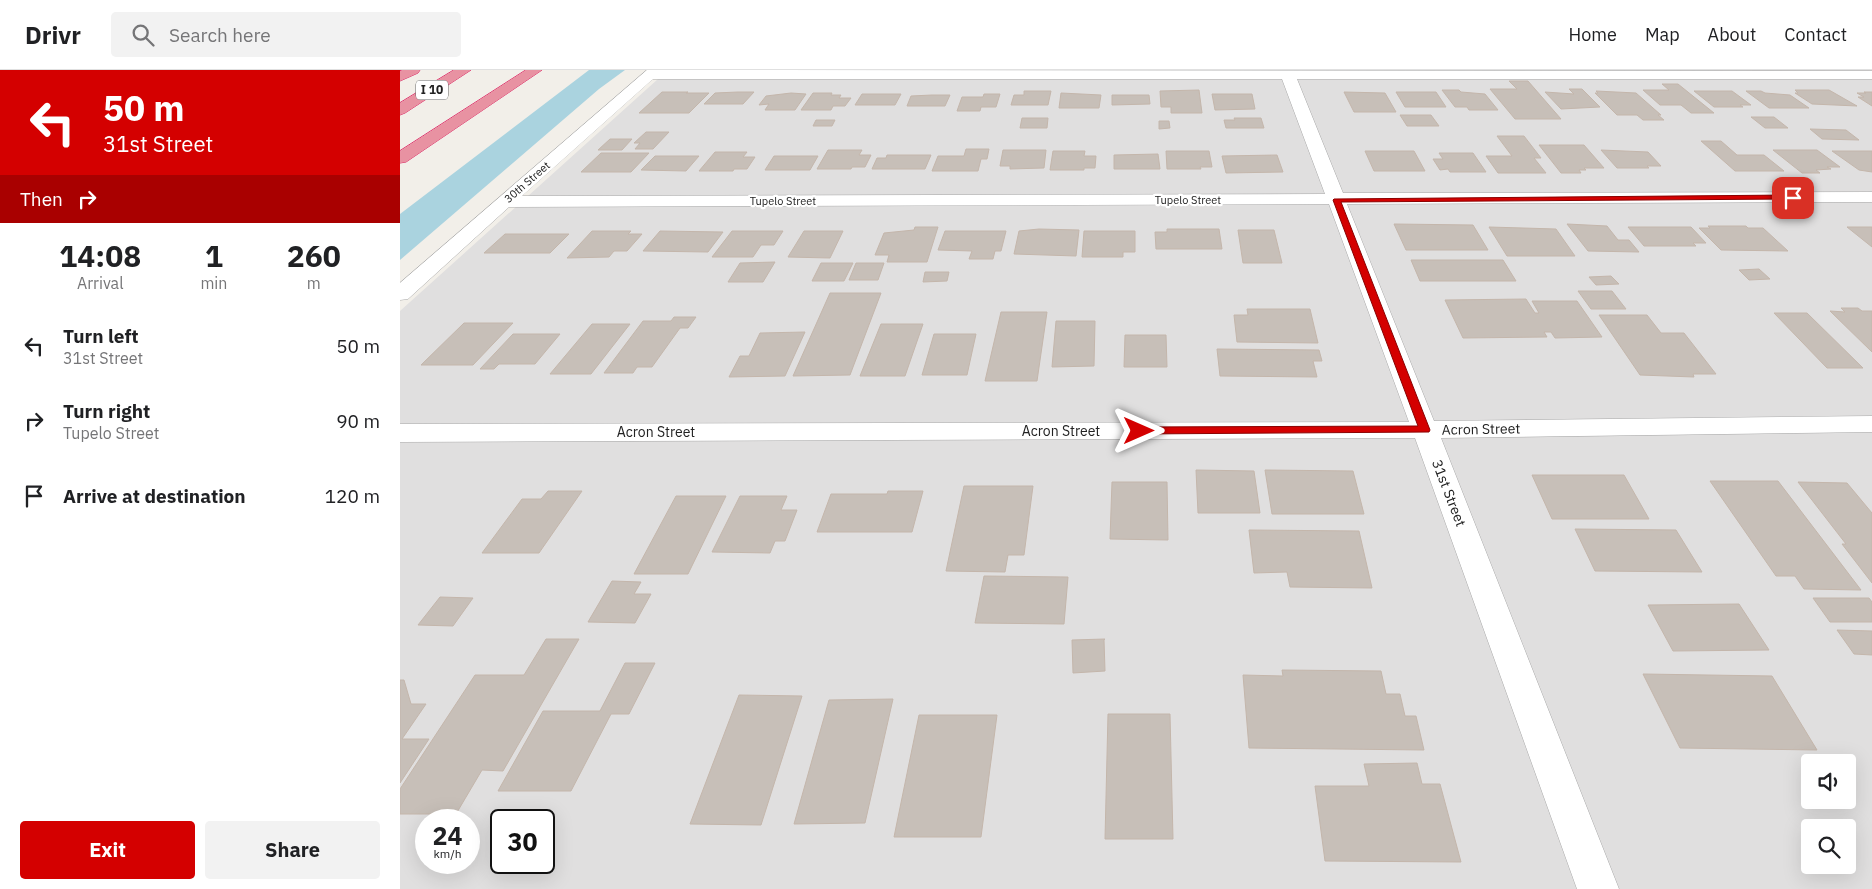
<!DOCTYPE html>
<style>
:root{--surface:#fff;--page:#f2f2f2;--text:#202124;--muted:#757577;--line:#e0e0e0;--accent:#d40000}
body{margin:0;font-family:"IBM Plex Sans",sans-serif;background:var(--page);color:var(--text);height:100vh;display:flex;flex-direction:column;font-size:19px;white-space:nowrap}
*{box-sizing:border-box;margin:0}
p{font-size:16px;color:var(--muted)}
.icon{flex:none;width:28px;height:28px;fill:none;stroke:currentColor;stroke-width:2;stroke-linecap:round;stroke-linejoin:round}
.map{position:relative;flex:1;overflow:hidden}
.side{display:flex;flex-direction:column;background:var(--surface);width:400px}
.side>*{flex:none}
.top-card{background:#d40000;color:#fff;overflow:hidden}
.fabs{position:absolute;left:1401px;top:684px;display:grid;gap:10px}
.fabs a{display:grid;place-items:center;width:55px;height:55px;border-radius:5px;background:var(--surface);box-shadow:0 5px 20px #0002;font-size:25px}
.speed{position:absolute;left:15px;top:739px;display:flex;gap:10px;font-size:25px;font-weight:700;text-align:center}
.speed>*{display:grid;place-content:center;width:65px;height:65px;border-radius:50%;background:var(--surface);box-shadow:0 5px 20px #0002;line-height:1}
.speed small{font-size:12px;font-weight:400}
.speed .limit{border:2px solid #111;border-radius:8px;background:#fff;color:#111}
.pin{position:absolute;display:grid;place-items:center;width:42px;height:42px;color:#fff;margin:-21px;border-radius:10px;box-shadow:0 2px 8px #0006}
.me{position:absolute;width:55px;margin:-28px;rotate:90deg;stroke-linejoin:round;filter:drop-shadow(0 0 4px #0008)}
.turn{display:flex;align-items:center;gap:18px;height:105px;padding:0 20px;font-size:22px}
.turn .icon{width:65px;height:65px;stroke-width:2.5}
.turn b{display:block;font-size:35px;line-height:42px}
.then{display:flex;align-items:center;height:48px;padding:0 20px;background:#0003;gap:10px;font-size:19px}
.eta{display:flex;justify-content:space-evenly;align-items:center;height:85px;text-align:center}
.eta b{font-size:30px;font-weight:700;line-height:35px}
.cta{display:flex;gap:10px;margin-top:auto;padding:10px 20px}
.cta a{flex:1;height:58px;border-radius:5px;background:var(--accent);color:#fff;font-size:20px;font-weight:700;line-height:58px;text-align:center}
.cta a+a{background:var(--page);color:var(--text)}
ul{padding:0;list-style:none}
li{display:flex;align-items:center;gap:15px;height:75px;padding:0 20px}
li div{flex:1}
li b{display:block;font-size:19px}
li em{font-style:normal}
header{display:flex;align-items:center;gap:30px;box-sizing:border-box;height:70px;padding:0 25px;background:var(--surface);border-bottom:1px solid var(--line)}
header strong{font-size:24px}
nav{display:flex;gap:28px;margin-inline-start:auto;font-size:18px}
.search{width:350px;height:45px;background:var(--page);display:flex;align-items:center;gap:12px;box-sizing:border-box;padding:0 18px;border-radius:5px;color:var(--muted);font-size:19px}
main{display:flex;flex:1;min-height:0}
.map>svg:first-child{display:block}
.residential{fill:#e0dfdf;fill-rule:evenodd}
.water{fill:#aad3df}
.building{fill:#c7bfb8;stroke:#c4b6ab}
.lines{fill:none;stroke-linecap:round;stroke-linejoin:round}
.minor-casing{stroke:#a9a9a9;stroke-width:1}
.highway-casing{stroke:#dc2a67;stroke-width:1}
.minor{fill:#fff;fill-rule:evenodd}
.highway{fill:#e892a2;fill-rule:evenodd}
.route{fill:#d40000;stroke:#8a0000}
.labels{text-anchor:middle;stroke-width:4.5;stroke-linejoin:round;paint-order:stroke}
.far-street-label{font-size:11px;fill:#222;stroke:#fff}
.shield{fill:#fff;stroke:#646464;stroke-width:1}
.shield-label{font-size:12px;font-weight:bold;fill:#222}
.street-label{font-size:14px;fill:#222;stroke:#fff}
</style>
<header>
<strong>Drivr</strong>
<div class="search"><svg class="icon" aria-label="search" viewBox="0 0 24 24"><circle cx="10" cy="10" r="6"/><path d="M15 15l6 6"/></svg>Search here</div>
<nav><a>Home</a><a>Map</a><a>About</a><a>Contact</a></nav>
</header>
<main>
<section class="side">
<div class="top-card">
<div class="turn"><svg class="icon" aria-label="left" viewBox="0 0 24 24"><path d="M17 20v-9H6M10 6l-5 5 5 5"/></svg><div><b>50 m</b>31st Street</div></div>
<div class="then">Then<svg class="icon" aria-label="right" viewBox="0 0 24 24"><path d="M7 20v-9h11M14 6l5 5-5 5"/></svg></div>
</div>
<div class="eta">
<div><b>14:08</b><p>Arrival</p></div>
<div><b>1</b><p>min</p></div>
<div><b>260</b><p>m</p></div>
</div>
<ul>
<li><svg class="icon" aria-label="left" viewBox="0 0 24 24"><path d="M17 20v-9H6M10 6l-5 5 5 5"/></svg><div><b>Turn left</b><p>31st Street</p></div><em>50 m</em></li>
<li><svg class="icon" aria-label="right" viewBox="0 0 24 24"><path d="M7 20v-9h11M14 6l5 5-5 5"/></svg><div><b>Turn right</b><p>Tupelo Street</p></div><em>90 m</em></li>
<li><svg class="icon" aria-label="arrive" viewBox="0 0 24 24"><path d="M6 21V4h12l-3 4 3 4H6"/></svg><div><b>Arrive at destination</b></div><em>120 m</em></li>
</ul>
<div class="cta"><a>Exit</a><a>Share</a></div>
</section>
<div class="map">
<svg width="1472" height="819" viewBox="0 0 1472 819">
<rect width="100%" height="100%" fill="#f2efe9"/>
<path class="residential" d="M268 0H1472V819H0V241ZM1410 692H1448V730H1410ZM26 750H69V792H26ZM101 750H144V792H101ZM1410 758H1448V795H1410Z"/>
<path class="water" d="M189 0H225L199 19 0 190V144Z"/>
<path class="building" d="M1109 11H1128L1161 49H1115L1090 19H1117Z
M1262 14H1278L1314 43H1291L1281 35H1260L1243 20H1269Z
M1169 19H1182L1200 37 1161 39 1145 22 1174 24Z
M799 20 802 43H771V37H761L760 21Z
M1042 20H1059L1061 22 1085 24 1098 40H1069L1067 37H1055Z
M1395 20H1429L1457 36 1412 34 1395 23H1398Z
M624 21H651L648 35H611L614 25H624Z
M1196 21 1236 23 1261 45H1258L1264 50H1243L1237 45H1217L1195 23H1198Z
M1294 21H1332L1351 35H1340L1343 37H1314Z
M1346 21H1361L1365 23 1390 25 1409 38H1369Z
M262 22H288L286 23H309L289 43H239Z
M338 22H354L343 34H304L315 23Z
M944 22 985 23 996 42H954Z
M996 22H1036L1046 37H1005Z
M1464 22H1472V36L1458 27H1464L1457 23H1466Z
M391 23 406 24 395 40H365L369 34 359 35 366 26Z
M413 23H432L431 25H441L439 28H451L445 36H433L431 40H401Z
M661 23 701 25 699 38H659Z
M462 24H501L495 35H455Z
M584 24H600L596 37H581L580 41H557L562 27H583Z
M812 24H852L855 39 815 40Z
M532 25H550L545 36H507L511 26Z
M712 25H749L750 34 712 35Z
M1000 45H1031L1039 56H1007Z
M1351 47H1374L1388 58H1365Z
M622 48H648L647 58H620Z
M834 48H861L864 58H826L824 50H835Z
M416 50H435L432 56H413Z
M759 51H769L770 58 759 59Z
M1410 59 1446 60 1459 70 1422 69Z
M246 62H269L253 79H235L240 73H234Z
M1097 66H1124L1141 88H1134L1146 103H1098L1086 86H1112Z
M210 69H232L222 80H198Z
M1301 71H1321L1337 85H1364L1384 101H1335Z
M1139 75H1184L1204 98H1184L1186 100H1179L1181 103H1161Z
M566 79H589L587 89H581L578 101H532L538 86H564Z
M428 80H462L459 85H471L465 97H452L451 99H417Z
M603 80H646L644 98 610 99V96H600Z
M1201 80 1248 82 1261 96H1247L1249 98H1217Z
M1373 80H1417L1440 97H1427L1431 99 1416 100 1420 103H1402Z
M653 81H685L684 86H696L695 98H684V100H650Z
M766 81H809L812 97H800L801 99H767Z
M965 81H1014L1025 101H974Z
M1432 81H1472V102L1459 100Z
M315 82H347L343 87H355L347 99H334L333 101H299Z
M201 83H249L231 102H181Z
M1039 83H1073L1086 102H1050L1048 99 1040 100 1033 89H1043Z
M758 84 760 99H714V85Z
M487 85H531L525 99H472L477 88H486Z
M877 85 883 102 826 103 822 86Z
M255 86H299L286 101 241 100Z
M374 86H418L410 100H365Z
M994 154 1073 155 1088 180H1006Z
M1167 154 1207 156 1218 170H1229L1239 182 1188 181Z
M1308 156H1346L1348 158H1363L1388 181 1321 180 1299 158H1310Z
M515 157H538L527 192H487L489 185H475L484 163 514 160Z
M1089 157 1156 159 1175 186H1107Z
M1228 157H1291L1306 173H1293L1296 176H1244Z
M1447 157H1472V177Z
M639 159 679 160 676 186 614 184 619 161Z
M767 159H819L822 179H756L755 162H767Z
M838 160H874L882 193H843Z
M192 161H231L228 164H242L227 181H214L209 187 167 188Z
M260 161 323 162 308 182 243 181Z
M332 161H383L374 175H361L353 187H312Z
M404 161H443L430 188 388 187Z
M545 161H606L601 181H595L593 189H569L572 181 538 180Z
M684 161H735V182H723V187H682Z
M105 164H169L150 183H84Z
M1011 190H1103L1116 211H1020Z
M375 192 363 212H328L340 193Z
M421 193H453L444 211H412Z
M456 193H484L478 210H449Z
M1359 199 1370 209 1349 210 1339 200Z
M525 202H549L547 211 523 212Z
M1211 206 1219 214 1196 215 1189 207Z
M1178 221H1212L1226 239H1191Z
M430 223H481L450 305 393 306Z
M1126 229 1135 243H1139L1132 231H1177L1202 267 1155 268 1151 262H1144L1147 267 1063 268 1045 230Z
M1441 238H1458L1462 241H1472V282L1430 241 1445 242Z
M847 239H910L918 273 837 272 834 245H848Z
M601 242H647L637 311H585Z
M1374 243H1407L1463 298H1427Z
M1199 245H1247L1261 263H1284L1316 304H1293L1294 307 1240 305Z
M274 247H296L288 258H280L252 297H237L233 303H204L243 251H271Z
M656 251H695L694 296 652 297Z
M64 253H113L73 295H21Z
M192 254H230L191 304H150Z
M481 254H523L505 306H460Z
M405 262 385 306 329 307 340 286H349L360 263Z
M113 264H160L135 294H99L94 299H80Z
M534 264H576L567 305H522Z
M725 265H766L767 297H724Z
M817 279 919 280 922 291H913L917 307 820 306Z
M796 400 854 401 860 443H798Z
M865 400 953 401 964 444H872Z
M1132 405H1224L1249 449H1152Z
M1310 411H1378L1461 520 1404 519 1395 506H1376Z
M712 412H767L768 470 710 469Z
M1398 412 1447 413 1472 443V513L1442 474H1446Z
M564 416H633L624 485H608L605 502 546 501Z
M148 421H182L139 483H82L122 429H141Z
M488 421H523L512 462H417L431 424H487Z
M276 426H326L288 504H234Z
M340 426H387L381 440H397L385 471H375L370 483 312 482Z
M1175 459 1276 460 1302 502 1195 501Z
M849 460 959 461 972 518 890 517 887 502 854 503Z
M584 506 668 507 664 554 575 553Z
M212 511 241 512 234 524H251L235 553 188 552Z
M40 527 73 528 53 556 18 555Z
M1413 528H1469L1472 532V552H1430Z
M1339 534 1369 580 1273 581 1248 535Z
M1437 560 1472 561V585L1454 584Z
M146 569H179L103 701 82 700 56 744H0V719L75 605H124Z
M705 569 704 570 705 601 673 603 672 570Z
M225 593H255L229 644H211L171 721H98L143 641H200Z
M882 600 981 601 986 624H1000L1005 646H1016L1024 680 849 678 843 605 883 606Z
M1243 604 1372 606 1417 680 1280 678Z
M0 610H4L11 634H26L2 669H29L0 713Z
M339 625 402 626 361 755 290 754Z
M493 629 465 753 394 754 429 630Z
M708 644H770L773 769H705Z
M519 645H597L581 767H494Z
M1017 693 1022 714H1040L1061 792 925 791 915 716H969L964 694Z"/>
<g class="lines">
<defs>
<path id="minor" d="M247 0 1472 1V9H897L943 123 1472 122V132L947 134 1034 351 1472 346V362L1041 368 1219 819H1177L1015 368 0 372V354L1009 352 929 134 109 137 8 229 0 230V213ZM253 9H882L925 124 122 126Z"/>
<path id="highway" d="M3 0H20L18 3 0 11V1Z
M54 0H71L5 43 0 45V33Z
M126 0H142L6 92 0 93V81Z"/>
</defs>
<use href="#minor" class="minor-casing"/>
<use href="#highway" class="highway-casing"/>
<use href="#minor" class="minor"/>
<use href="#highway" class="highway"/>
</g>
<path class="route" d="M1393 125 1396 128 1395 129 941 132 1030 360 1029 362 739 364 734 361 739 357 1018 356 933 130 934 129Z"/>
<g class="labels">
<g class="far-street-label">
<text transform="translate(127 112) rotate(-41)" y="4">30th Street</text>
<text x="788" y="134">Tupelo Street</text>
<text x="383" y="135">Tupelo Street</text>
</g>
<rect class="shield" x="16" y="10.5" width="32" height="19" rx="4"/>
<g class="shield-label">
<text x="32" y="24">I 10</text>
</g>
<g class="street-label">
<text transform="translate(1081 359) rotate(-1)" y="5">Acron Street</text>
<text x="661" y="366">Acron Street</text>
<text x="256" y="367">Acron Street</text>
<text transform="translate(1049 423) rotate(69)" y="5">31st Street</text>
</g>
</g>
</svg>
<div class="fabs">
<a><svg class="icon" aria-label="sound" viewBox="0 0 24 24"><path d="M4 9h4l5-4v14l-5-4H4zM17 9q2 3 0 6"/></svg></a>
<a><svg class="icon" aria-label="search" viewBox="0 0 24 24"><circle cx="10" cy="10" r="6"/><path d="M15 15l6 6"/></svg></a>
</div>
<div class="speed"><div>24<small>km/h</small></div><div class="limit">30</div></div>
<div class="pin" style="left:1393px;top:128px;background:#d93025"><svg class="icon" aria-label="arrive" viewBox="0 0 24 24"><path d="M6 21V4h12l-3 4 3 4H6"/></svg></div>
<svg class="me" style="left:739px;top:361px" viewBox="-20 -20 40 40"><path d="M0-17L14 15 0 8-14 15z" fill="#d40000" stroke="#fff" stroke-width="4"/></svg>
</div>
</main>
